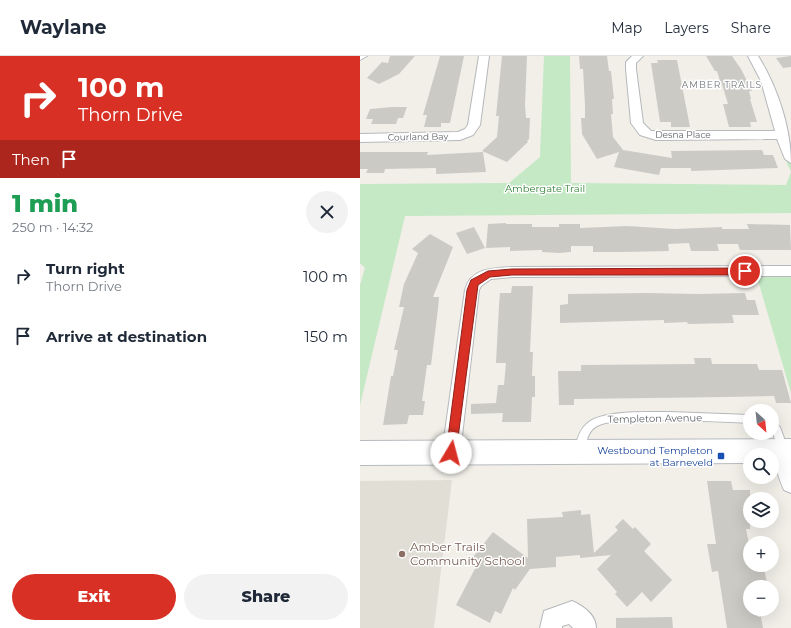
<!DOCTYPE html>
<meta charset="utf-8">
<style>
:root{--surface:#fff;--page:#f2f2f3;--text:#1f2937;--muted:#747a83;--line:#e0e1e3;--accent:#d93025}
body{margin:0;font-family:Montserrat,sans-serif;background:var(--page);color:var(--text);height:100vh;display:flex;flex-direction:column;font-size:15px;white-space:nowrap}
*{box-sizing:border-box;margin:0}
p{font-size:13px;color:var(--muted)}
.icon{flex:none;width:22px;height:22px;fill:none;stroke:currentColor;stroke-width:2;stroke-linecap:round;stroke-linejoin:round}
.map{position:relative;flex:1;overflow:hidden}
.panel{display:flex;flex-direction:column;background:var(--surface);width:360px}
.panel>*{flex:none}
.guide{background:#d93025;color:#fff;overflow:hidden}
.needle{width:26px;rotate:153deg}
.fabs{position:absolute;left:383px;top:348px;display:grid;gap:8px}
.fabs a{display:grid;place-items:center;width:36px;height:36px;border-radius:50%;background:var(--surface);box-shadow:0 4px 16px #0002;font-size:20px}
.pin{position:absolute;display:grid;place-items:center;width:34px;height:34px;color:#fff;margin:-17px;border:2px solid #fff;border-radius:50%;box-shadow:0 1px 4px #0007}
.me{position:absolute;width:44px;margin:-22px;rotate:8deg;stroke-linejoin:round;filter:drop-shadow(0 0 3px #0008)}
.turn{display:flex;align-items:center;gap:14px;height:84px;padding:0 12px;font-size:18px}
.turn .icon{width:52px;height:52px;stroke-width:2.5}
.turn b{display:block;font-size:28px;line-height:34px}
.then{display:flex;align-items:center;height:38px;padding:0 12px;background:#0003;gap:8px;font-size:15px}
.round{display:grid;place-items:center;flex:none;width:42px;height:42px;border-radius:21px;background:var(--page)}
.headline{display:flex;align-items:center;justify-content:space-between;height:68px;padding:0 12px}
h1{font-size:24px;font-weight:800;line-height:30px;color:#1e9e55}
.cta{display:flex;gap:8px;margin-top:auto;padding:8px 12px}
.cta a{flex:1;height:46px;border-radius:24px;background:var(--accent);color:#fff;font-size:16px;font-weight:800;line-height:46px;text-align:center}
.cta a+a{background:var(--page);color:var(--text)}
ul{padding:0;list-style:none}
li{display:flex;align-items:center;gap:12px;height:60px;padding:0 12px}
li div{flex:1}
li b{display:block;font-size:15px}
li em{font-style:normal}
header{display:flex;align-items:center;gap:24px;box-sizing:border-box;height:56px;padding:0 20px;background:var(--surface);border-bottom:1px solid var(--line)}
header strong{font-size:19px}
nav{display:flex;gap:22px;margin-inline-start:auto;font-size:14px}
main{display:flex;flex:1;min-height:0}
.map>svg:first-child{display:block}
.education{fill:#e1ded6}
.green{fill:#c5e8c5}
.building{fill:#cccac5}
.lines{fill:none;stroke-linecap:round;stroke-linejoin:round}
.lane-casing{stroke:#b5b8bc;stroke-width:2}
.street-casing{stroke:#b5b8bc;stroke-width:2}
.secondary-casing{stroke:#b6babf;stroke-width:2}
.lane{fill:#fff;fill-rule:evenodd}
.street{fill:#fff;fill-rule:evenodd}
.secondary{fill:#fff;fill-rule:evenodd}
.route{fill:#d93025;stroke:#8d1f18}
.transit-dot{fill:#1a4fb4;stroke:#fff;stroke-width:1.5}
.education-dot{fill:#8d6e63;stroke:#fff;stroke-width:1.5}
.labels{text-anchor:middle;stroke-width:3;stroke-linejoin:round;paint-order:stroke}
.far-neighbourhood-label{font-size:9px;letter-spacing:1px;fill:#70757a;stroke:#fff}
.far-street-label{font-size:9px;fill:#5f6368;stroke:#fff}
.park-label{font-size:10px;fill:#348238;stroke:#fff}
.street-label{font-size:10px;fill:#5f6368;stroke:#fff}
.transit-label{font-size:10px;fill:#164399;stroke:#fff;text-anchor:end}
.near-education-label{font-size:12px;fill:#785e54;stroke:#fff;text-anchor:start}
</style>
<header>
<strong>Waylane</strong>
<nav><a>Map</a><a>Layers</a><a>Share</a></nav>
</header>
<main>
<section class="panel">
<div class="guide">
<div class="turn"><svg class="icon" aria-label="right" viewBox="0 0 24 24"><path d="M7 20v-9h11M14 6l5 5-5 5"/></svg><div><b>100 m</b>Thorn Drive</div></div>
<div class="then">Then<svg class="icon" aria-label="arrive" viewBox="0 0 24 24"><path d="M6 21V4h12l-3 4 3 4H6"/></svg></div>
</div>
<div class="headline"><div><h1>1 min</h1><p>250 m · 14:32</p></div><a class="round"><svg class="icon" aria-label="close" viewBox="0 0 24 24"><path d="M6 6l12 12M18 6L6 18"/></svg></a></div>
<ul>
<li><svg class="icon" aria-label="right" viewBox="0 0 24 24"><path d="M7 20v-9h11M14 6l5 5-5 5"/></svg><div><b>Turn right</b><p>Thorn Drive</p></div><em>100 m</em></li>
<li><svg class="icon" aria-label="arrive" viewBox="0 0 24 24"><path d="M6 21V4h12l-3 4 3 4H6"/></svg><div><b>Arrive at destination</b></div><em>150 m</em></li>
</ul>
<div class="cta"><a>Exit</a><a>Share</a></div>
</section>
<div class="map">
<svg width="431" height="572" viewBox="0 0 431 572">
<rect width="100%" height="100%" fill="#f1efe8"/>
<path class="education" d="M92 424 74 572H0V425Z"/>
<path class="green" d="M184 0H210L211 127 426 129 431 116 421 94 431 93V157L45 160 0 349V229L5 212 0 207V128L149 127 180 101Z
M397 221H431V337Z"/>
<path class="building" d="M30 0H55L39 18 19 28 7 22 22 6 28 7Z
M80 0H104L90 67H81V71H64L67 59H63Z
M142 0H167L165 49 166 62H170L169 83 167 85 168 86 147 106 122 95 137 81 139 60H136Z
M219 0H247L249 15H251L254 43H252L253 58H251L253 81 263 94 312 102 311 95 402 94 404 99H413L418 112 331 115V112H301L299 119 254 111 259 96 237 103 222 78 221 62H225V49L223 13H220Z
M346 0H372L381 13 392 35H389L391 43H390L397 66H390L391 71H369L363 48H368L361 25H360L357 15H355Z
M431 0V11L423 12 416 2Z
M297 4H317L330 71H311V66H300L291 7H298Z
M32 51H47L43 62H38L36 68H11L13 63H6L10 53Z
M0 96H68L67 99 123 96 126 116 76 118V112L25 113 24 117H6L8 113H0Z
M146 167V168H172V171H199V168H220V172L267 170 315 173 362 171V173H389L387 168 430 169 431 194H380L378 188H357L359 195H331L329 187 308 188 309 195 263 196H233V190H211V196L199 197 182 196V194L150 195V191L126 192 128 168Z
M114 171 125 192 107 198 96 177Z
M70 178 93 191 73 241H79L78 253 71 309H67L62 345H65L63 359H49L47 368 23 369 31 320H33L38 294H34L44 251H39L44 228 58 197 52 193Z
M152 230H173L170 296H173L172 320H175V341H172L171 366H142L143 357 111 358V348L136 347 138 329H144L146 307H136L139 249 140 237H151Z
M287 237 337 238 385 237 387 244H395L399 259H372L374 267 328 268 327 266 304 267V264L200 267V249L208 248V238Z
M334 302H351L352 308H397L399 314H422L431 347H416L414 340 366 341 214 343V349H199L198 315H221V309L335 308Z
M347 425H371L373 434H390V473H386L390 493V509H403L408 531H390V553H396L398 561H401L403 572H367L358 515 352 516 347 488H356Z
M221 454V459L230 458 234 497 258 474 255 471 263 463 273 473 275 471 291 488 284 495 312 524 291 546 282 536 267 551 255 538 257 536 237 513 251 499 220 502V499L196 501V511L170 513 155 534 153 532 141 558 135 555 130 567 96 549 119 505 113 501 133 476 168 502 167 463 203 461 202 456Z
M312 561 313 572H256V562Z"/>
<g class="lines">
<defs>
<path id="lane" d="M309 356 390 359V367C351 365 312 363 274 365 262 365 248 365 237 370 227 375 227 387 223 396L220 397 217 396 215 393C217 383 220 372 229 366 244 354 290 356 309 356Z
M412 365 420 371 428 393 426 396 423 397 420 396 412 375Z"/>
<path id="street" d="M0 0H7L0 4Z
M119 0H129L120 69 113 79 100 84 0 86V78L98 76 105 73 108 69Z
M272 0H283L276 7V13L283 67 291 75H415L401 25 388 0H398C417 30 431 72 431 107L425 103 417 83 296 84 280 79 271 67 266 13V6Z
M431 210V220L152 221 131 223 121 230 119 234 100 397 97 403 91 405 85 403 82 397 105 234C111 212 133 212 152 211Z
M423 387 429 389 431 393V437L424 434C419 423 411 401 417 389Z
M212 545C223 550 236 559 236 572H213L209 568 202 570V572H180L184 555Z"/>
<path id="secondary" d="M431 383V407H412V399H390V407L0 409V385Z"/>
</defs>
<use href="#lane" class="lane-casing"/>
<use href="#street" class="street-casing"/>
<use href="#secondary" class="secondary-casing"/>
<use href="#lane" class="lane"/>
<use href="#street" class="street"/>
<use href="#secondary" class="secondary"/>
</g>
<path class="route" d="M385 212 389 215 385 219H152L130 221 118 229 96 397 95 400 91 401 88 400 86 397 107 234 111 224 128 215 152 213Z"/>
<rect class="transit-dot" x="357" y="396" width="8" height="8" rx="2"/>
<circle class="education-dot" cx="42" cy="498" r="4"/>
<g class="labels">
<g class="far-neighbourhood-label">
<text x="362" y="32">AMBER TRAILS</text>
</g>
<g class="far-street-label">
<text x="323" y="82">Desna Place</text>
<text transform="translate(58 81) rotate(-1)" y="3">Courland Bay</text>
</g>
<g class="park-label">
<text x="185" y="136">Ambergate Trail</text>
</g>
<g class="street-label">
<text transform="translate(295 362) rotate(-1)" y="4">Templeton Avenue</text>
</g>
<g class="transit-label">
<text x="353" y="398">Westbound Templeton<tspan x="353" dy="12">at Barneveld</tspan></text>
</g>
<g class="near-education-label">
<text x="50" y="495">Amber Trails<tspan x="50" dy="14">Community School</tspan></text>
</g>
</g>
</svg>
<div class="fabs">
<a><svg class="needle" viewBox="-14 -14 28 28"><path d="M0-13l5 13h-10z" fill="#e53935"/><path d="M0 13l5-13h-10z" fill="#747a83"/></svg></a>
<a><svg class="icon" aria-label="search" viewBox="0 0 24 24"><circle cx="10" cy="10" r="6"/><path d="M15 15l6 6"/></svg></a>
<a><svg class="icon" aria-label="layers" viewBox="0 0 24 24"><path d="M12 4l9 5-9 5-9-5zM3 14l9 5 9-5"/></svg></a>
<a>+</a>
<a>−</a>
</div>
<div class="pin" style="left:385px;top:215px;background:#d93025"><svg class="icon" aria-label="arrive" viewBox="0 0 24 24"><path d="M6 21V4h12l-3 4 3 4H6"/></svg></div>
<svg class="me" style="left:91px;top:397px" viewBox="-20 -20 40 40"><circle r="19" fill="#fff"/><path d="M0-13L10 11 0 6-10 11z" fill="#d93025"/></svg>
</div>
</main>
